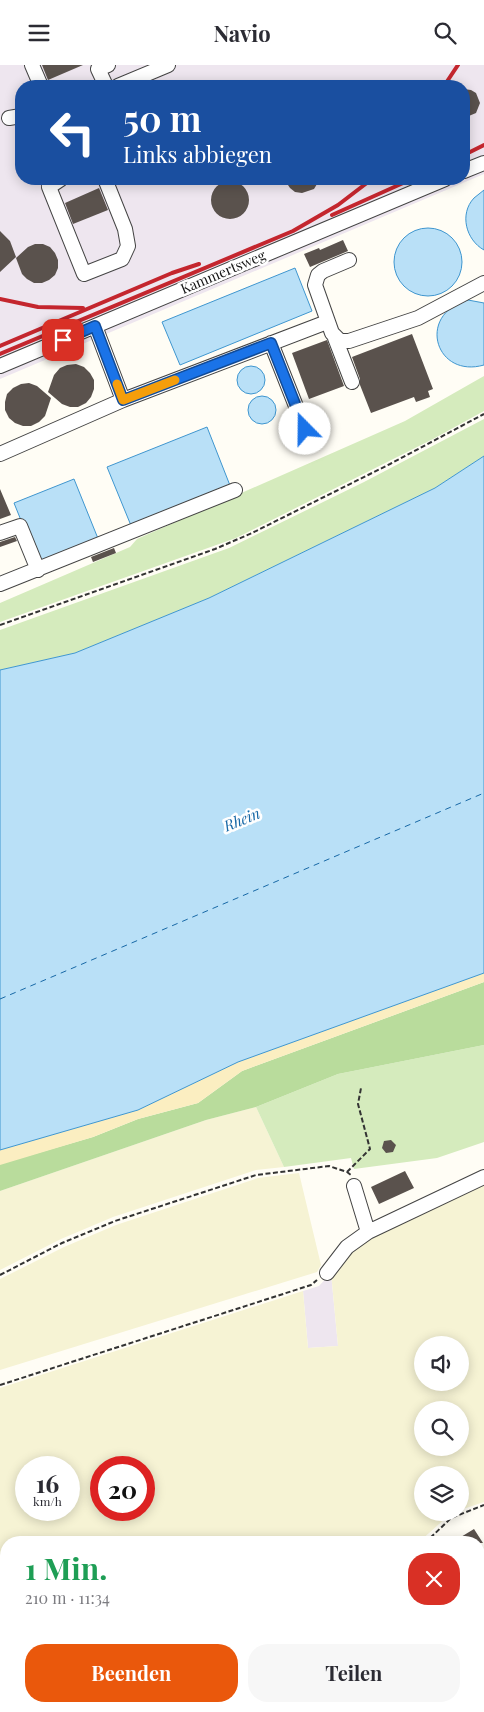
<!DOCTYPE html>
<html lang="de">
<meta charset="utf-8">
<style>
:root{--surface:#fff;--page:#f7f7f7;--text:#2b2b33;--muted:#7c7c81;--accent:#ea580c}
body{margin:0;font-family:"Playfair Display",serif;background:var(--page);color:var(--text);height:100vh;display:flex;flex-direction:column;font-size:19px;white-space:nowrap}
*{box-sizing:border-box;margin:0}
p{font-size:16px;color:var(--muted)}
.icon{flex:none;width:28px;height:28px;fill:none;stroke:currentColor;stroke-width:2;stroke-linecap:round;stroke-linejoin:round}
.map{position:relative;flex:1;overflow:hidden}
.drawer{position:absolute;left:0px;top:1471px;width:485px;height:176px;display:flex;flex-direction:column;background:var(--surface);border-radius:20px 20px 0 0;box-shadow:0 2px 12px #0003}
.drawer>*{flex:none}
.banner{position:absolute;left:15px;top:15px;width:455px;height:105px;border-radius:20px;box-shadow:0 2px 12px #0003;background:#1a4fa0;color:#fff;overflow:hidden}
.buttons{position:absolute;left:414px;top:1271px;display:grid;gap:10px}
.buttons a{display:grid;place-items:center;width:55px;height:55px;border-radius:50%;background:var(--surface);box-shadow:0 2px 12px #0003;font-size:25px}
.speed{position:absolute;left:15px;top:1391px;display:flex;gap:10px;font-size:25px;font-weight:700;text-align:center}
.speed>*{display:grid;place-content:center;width:65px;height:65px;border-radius:50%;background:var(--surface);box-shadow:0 2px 12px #0003;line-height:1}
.speed small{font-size:12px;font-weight:400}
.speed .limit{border:8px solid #d22;background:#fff;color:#111}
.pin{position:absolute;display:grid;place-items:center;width:42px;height:42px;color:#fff;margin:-21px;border-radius:10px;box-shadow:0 2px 8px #0006}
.me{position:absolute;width:55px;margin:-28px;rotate:338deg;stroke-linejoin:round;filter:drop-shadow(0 0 4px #0008)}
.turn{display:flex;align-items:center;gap:18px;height:105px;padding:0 25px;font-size:22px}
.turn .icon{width:65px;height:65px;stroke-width:2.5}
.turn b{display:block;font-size:35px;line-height:42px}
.round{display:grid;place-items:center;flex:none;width:52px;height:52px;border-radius:20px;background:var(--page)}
.overview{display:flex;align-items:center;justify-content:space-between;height:85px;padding:0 25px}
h1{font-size:30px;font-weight:700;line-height:38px;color:#1e9e55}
.primary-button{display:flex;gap:10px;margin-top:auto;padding:10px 25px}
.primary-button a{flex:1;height:58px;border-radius:20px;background:var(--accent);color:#fff;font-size:20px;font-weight:700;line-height:58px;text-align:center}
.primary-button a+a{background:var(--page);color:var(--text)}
header{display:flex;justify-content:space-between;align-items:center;height:65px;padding:0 25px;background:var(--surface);font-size:22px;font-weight:700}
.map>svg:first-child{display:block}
.industrial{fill:#eee6ef;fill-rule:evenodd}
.farmland{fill:#f6f3d4;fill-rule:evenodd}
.green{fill:#d5ebbd}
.forest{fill:#b9dc9c}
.sand{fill:#fbeec1}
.water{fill:#b9e0f7;stroke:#3f96cf}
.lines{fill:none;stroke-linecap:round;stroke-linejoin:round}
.ferry{stroke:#1768a6;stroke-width:1;stroke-dasharray:6 5;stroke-linecap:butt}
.building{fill:#5a524d}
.minor-casing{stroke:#444;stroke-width:16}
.path{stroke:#333;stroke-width:2;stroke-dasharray:5 2.5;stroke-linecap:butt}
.minor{stroke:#fff;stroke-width:14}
.rail{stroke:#c4262e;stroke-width:4}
.route-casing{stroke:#114b97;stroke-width:12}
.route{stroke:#1a73e8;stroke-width:9}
.slow{stroke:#f59e0b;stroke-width:9}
.labels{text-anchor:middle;stroke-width:5;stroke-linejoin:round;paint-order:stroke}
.street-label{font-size:14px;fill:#111;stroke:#fff}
.water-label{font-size:15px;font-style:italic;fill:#1768a6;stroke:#fff}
</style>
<header><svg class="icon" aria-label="menu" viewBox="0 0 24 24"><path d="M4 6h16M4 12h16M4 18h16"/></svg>Navio<svg class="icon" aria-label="search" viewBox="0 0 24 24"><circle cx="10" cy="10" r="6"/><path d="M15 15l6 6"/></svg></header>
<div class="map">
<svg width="484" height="1647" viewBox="0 0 484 1647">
<rect width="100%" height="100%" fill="#fffdf5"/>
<path class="industrial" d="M0 0H484V109L0 314ZM21 21H464V114H21Z
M331 1208 338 1281 308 1283 303 1226 319 1221Z"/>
<path class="farmland" d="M256 1042 284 1102 256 1105 113 1152 61 1174 0 1205V1126L206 1055Z
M299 1108 321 1200 317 1207 0 1305V1214L64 1182 116 1160 258 1113Z
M484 1119V1437L460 1445V1410H422V1448H454L448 1451 419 1477 6 1478V1641H281V1647H0V1323L303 1226 308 1283 338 1281 331 1208 366 1173ZM422 1280H460V1318H422ZM422 1345H460V1382H422ZM26 1402H69V1445H26ZM101 1402H144V1445H101Z"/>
<path class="green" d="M484 311V346L433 374 236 473 0 557V538L130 482 137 474 405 356Z
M484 354V391L435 423 209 533 75 588 0 605V565L229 483 364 417Z
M484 980V1077L437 1093 354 1104 351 1093 284 1102 256 1042 338 1009Z"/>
<path class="forest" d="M484 917V980L338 1009 256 1042 206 1055 0 1126V1099L93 1072 138 1054 198 1038 242 1006Z"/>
<path class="sand" d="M484 908V917L242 1006 198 1038 138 1054 93 1072 0 1100V1085L138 1045 238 997Z"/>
<path class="water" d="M484 125V185C466 175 459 149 474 133 477 130 481 128 484 125Z
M394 197a34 34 0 1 1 68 0a34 34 0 1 1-68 0Z
M295 203 312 246 180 300 162 257Z
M468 235 484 238V300C435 314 416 249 468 235Z
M237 315a14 14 0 1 1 28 0a14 14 0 1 1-28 0Z
M248 345a14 14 0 1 1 28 0a14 14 0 1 1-28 0Z
M207 362 231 423 132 463 107 402Z
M484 391V908L238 997 138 1045 0 1085V605L75 588 209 533 435 423Z
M74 414 99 476 39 500 14 438Z"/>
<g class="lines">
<path class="ferry" d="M0 934 484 728"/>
</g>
<path class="building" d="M42 0H83L48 15Z
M464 24 471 25 476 28 480 38 476 48 464 53Z
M284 114H320L314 124 302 128 295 127 290 123Z
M211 135a19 19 0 1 1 38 0a19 19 0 1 1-38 0Z
M99 123 108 145 73 159 65 138Z
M0 166 10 176 16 192 0 207Z
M343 175 348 186 310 202 304 189 319 183 320 185Z
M35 179H43L50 182 55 188 58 195V203L55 210 49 215 42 218H34L27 214 22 209 16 193 28 182Z
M412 269 433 324 428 326 430 332 416 337 414 332 371 348 360 320V314L352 292Z
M327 275 344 321 309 334 292 288Z
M76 299 84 302 90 308 94 315V324L91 332 86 338 78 342H70L62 339 48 327 54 310 60 303 67 300Z
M29 318 37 321 51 333 45 351 39 357 31 361H23L15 358 9 353 5 345V337L7 329 13 323 21 319Z
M0 424 11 450 0 454Z
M15 472 17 476 0 482V477Z
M114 483 116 488 93 497 91 492Z
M391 1075 396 1080 393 1087 386 1088 382 1083 384 1076Z
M405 1106 414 1123 379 1139 371 1122Z
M474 1464 483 1478H451Z"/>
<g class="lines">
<defs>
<path id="minor" d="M32 0 41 21
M106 21 98 4 108 0
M118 21 168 0
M9 53 21 51
M464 106 484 98
M61 114 49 122 84 209 122 194 128 181 125 164 105 114
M349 195 323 206 318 210 315 220 332 268 340 276H349L418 253 484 218
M95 261 123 335 327 257
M335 273 352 317
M271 278 305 364
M0 301 445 114
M0 389 123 335
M0 468 20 461 38 505
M0 519 235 425
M354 1121 368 1167
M327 1208 347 1182 368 1167 484 1112
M479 1508 484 1504
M342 1647 348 1641"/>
</defs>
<use href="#minor" class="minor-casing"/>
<path class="path" d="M0 560 215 484 252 468 390 399 484 349
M347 1107 370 1084 358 1039 361 1023
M0 1210 62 1178 115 1156 256 1110 329 1101 347 1107 351 1110
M0 1320 311 1220 317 1215
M425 1478 451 1453 484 1440
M284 1641V1647"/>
<use href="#minor" class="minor"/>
<path class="rail" d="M444 21 458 0
M464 90 484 80
M332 150 412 114
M0 234 38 242 83 243
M0 281 172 208 199 199
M0 289 293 166 338 140 372 114"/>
</g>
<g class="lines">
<defs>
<path id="route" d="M63 275 95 261 123 335 271 278 305 364"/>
</defs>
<use href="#route" class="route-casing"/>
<use href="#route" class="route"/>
<path class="slow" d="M117 319 123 335 175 315"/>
</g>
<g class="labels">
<g class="street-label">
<text transform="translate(223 207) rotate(-23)" y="5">Kammertsweg</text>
</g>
<g class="water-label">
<text transform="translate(242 755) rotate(-22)" y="5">Rhein</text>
</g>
</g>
</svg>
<div class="buttons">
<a><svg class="icon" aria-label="sound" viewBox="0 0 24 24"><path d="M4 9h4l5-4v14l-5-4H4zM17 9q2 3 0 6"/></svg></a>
<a><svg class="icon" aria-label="search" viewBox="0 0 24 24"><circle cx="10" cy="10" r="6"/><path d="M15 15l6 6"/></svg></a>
<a><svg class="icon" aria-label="layers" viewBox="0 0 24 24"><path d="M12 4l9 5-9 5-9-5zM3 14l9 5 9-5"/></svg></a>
</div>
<div class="speed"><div>16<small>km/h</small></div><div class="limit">20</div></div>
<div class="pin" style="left:63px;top:275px;background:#d93025"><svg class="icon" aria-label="arrive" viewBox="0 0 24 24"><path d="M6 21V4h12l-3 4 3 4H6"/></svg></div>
<svg class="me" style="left:305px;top:364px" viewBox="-20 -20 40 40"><circle r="19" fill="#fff"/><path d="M0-13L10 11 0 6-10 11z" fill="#1a73e8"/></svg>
<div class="banner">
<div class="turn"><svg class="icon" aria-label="left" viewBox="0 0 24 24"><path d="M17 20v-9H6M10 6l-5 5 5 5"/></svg><div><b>50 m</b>Links abbiegen</div></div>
</div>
<section class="drawer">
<div class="overview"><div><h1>1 Min.</h1><p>210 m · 11:34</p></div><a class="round" style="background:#d93025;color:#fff"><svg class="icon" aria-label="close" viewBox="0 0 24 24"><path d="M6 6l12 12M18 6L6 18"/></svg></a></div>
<div class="primary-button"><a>Beenden</a><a>Teilen</a></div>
</section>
</div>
